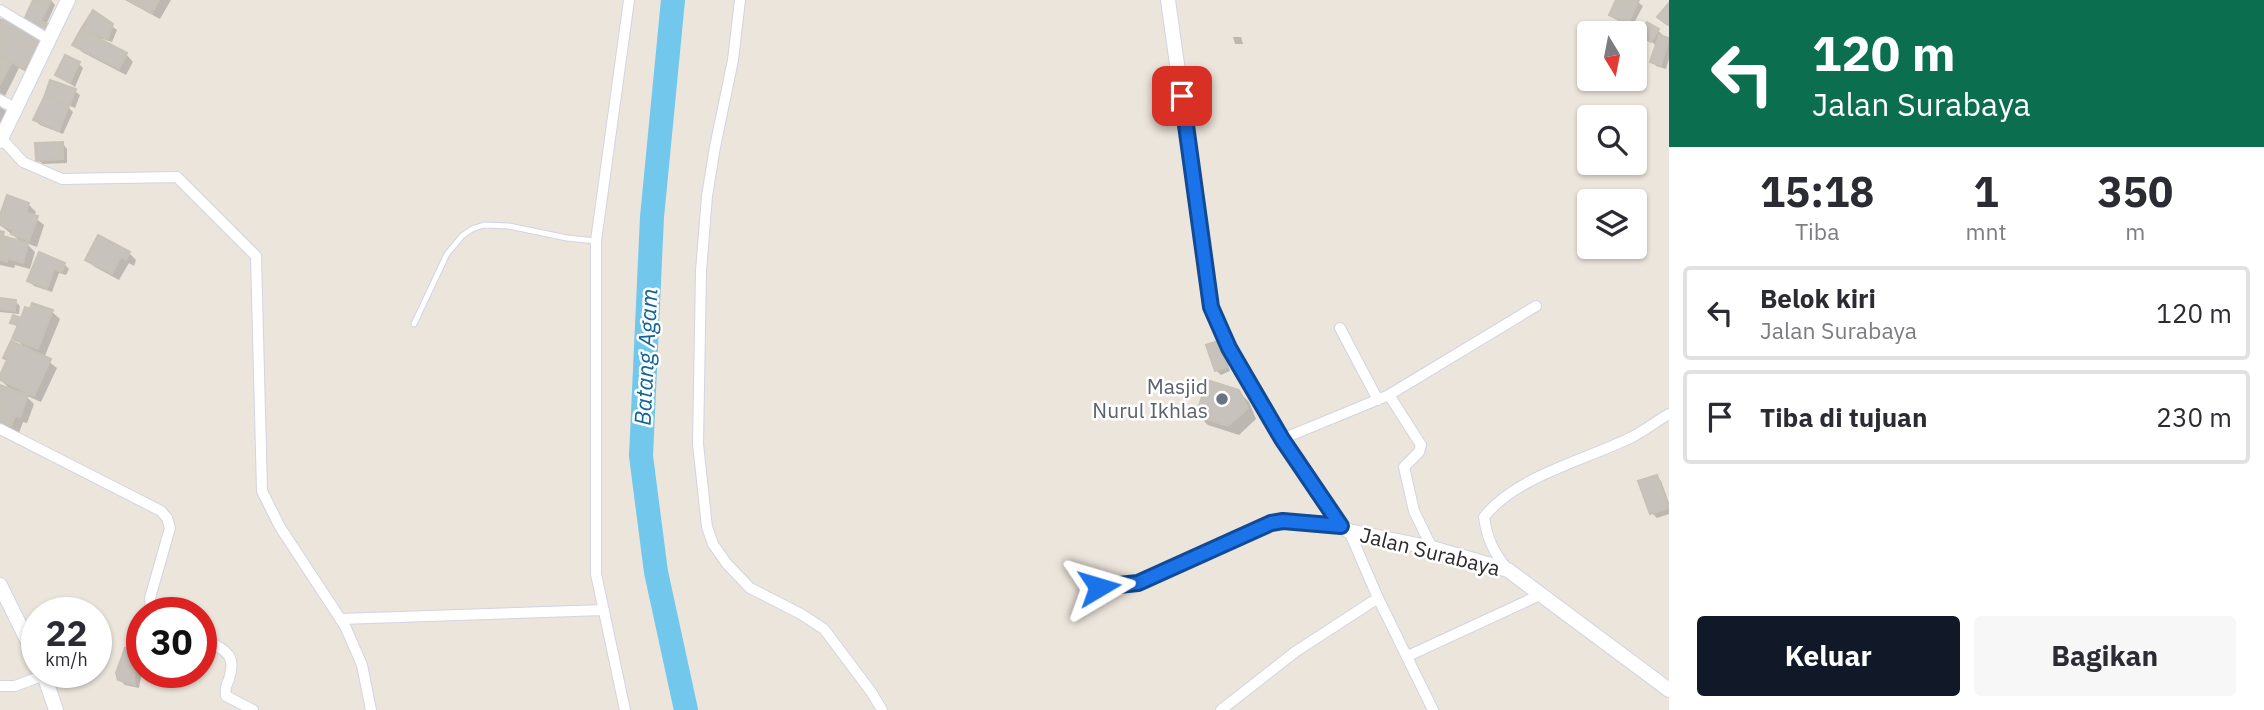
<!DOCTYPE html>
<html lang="id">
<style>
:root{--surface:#fff;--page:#f7f7f7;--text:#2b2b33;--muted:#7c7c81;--line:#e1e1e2;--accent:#111827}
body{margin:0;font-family:"IBM Plex Sans",sans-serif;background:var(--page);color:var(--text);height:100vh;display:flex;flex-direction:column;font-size:26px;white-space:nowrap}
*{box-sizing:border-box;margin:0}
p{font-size:23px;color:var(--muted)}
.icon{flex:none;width:38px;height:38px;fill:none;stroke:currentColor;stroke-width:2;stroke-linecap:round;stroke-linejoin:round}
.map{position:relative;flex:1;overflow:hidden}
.sheet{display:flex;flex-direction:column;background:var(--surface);width:595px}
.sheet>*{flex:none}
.guide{background:#0b6e4f;color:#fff;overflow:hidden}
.needle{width:46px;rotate:170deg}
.tools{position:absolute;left:1577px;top:21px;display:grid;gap:14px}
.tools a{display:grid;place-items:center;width:70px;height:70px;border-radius:7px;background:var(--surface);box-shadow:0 2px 5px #0004;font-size:35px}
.speed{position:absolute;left:21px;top:597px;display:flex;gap:14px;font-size:35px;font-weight:700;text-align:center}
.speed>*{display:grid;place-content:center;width:91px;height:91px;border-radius:50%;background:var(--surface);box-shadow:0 2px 5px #0004;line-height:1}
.speed small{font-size:18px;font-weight:400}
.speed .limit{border:10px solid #d22;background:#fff;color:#111}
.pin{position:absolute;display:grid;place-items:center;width:60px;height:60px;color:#fff;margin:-30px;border-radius:14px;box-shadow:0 4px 10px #0006}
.me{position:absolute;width:77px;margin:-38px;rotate:83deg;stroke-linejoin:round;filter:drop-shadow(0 0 5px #0008)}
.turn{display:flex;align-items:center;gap:24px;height:147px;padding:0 28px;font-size:32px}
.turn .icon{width:91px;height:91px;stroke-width:2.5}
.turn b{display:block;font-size:49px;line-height:60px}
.eta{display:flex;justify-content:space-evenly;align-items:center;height:119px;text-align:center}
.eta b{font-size:42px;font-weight:800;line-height:49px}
.primary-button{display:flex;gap:14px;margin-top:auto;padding:14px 28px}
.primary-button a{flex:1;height:80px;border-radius:7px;background:var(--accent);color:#fff;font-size:28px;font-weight:800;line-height:80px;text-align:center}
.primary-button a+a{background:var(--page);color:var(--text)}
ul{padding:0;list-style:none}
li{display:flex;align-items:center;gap:21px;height:94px;margin:0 14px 10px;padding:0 14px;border:4px solid var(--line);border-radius:7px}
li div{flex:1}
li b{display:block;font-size:26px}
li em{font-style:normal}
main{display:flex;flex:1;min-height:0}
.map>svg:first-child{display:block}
.shadow{fill:#0003}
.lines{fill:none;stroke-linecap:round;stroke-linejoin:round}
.river{stroke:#71c8ec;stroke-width:24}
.building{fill:#c7c2bb;stroke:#c7c1b6;stroke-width:2}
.service-casing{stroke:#d1d4e2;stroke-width:7}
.minor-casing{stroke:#d1d4e2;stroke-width:12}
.tertiary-casing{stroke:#d1d4e2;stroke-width:16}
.service{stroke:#fff;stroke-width:5}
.minor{stroke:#fff;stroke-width:10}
.tertiary{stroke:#fff;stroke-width:14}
.route-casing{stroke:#114b97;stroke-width:18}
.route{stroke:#1a73e8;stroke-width:12}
.worship-dot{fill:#6b7280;stroke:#fff;stroke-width:2.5}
.labels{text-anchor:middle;stroke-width:5;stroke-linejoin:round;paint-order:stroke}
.worship-label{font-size:21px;fill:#5b616d;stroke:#fff;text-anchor:end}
.street-label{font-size:21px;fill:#2a2a2a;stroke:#fff}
.water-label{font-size:23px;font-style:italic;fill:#106597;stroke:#fff}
</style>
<main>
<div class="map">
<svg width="1669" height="710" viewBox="0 0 1669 710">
<rect width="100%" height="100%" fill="#ece5dc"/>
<path class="shadow" d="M35 0H51L55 5 46 25 51 30 48 35 29 27Z
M125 0H171L160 19Z
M1618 0H1635L1643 6 1632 27 1615 19 1611 15Z
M94 13 117 30 112 42 97 37 96 39 126 54 133 62 126 75 82 52 75 45Z
M0 18 5 23 39 40 47 48 32 75 19 68 5 96 0 93Z
M1647 24 1658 31 1663 35 1661 37 1669 40V59L1666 69 1656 66 1652 61 1657 46 1641 34Z
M1233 37H1241L1243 44H1235Z
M79 64 83 68 75 87 57 75Z
M51 82 75 91 80 95 75 108 65 104 73 112 63 134 40 125 35 120Z
M0 107 12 115 0 134Z
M63 144 67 149V163L43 164 38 160Z
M28 204 36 212 34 217 44 225 37 247 26 243 35 252 30 269 15 265 14 268 0 265V232L9 240 23 243 0 225V220Z
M129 253 136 260 134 266 129 263 119 280 95 267 87 260Z
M40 255 64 264 69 269 66 275 59 273 52 292 34 286 29 281Z
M0 300 15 301 20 306 19 314 0 312Z
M52 312 60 319 44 358 57 368 41 402 25 395 34 404 27 423 23 422 19 433 0 426V387L13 392 0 379 25 348 15 338 18 328 12 322Z
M1218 343 1223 348 1230 371 1221 375 1216 370Z
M1238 391 1249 402 1256 419 1239 435 1208 425 1198 415Z
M1657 477 1661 481 1669 503V514L1657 518 1652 513 1641 482Z
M126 650 142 656V672L139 688 125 685 120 680Z"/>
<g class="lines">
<path class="river" d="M673 0 652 217 641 456 656 572 686 710"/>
</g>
<path class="building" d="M33 0H51L41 21 47 24 43 32 23 22Z
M128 0H159L152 13Z
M1616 0H1639L1628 24 1609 15Z
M1668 4 1669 24 1668 25 1657 17Z
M93 10 113 24 108 39 81 29Z
M3 19 41 39 24 69 0 56V24Z
M1647 22 1659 29 1651 42 1639 35Z
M81 29 127 53 119 69 72 45Z
M1659 35 1669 38 1661 66 1650 62Z
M65 55 80 62 70 83 55 75Z
M0 56 12 62 0 85Z
M50 80 76 89 70 104 45 95Z
M45 95 69 106 59 131 33 120Z
M63 142V159L36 161 35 143Z
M7 195 29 203 26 212 38 216 29 241 11 234 13 230 0 225V215Z
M0 231 4 232 3 236 28 243 23 263 8 258 7 262 0 260Z
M98 235 130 252 126 260 121 257 112 274 85 260Z
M39 252 65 263 62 272 54 269 47 289 27 281Z
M0 298 16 300 15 311 0 309Z
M32 303 53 310 38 349 12 339 18 325 10 323 13 315 21 318 25 307 30 309Z
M11 341 51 359 34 396 0 380V375L7 360 3 358Z
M1218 341 1227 367 1215 371 1206 345Z
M1207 380 1239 390 1248 408 1228 426 1196 416Z
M0 385 28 395 20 417 15 416 11 426 0 422Z
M1657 475 1669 508 1650 514 1638 481Z
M125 648 142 654 134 678 135 685 118 680 116 673Z"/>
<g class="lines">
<defs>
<path id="service" d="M414 324 447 254 462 236 472 229 484 225 509 226 567 238 596 241"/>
<path id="minor" d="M740 0 733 60 715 147 707 196 701 271 698 444 707 527 713 544 727 564 750 588 801 614 824 629 872 693 882 710
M0 10 48 39
M0 100 15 108
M1 138 23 162 62 179 177 177 256 256 262 491 280 527 345 626 362 665 371 710
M1340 328 1378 400
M1389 395 1421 445 1419 452 1404 467 1414 511 1432 548
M0 429 161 511 167 518 170 528 150 598 151 607 154 612
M1282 439 1389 395 1536 306
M1349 531 1378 598 1433 710
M1508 570C1494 553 1487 539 1484 517 1516 476 1586 460 1632 437 1645 430 1657 421 1669 414
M1099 587 1138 583 1271 523 1283 521 1341 526
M340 619 604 610
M201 638C222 649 238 652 229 679 226 686 225 689 226 696L253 710
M1408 656 1542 594
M0 686H15L44 675
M625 710 596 574V241L629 0
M1221 710 1295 652 1378 598"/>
<path id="tertiary" d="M1168 0 1211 307C1246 385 1293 455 1341 526L1349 531 1432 548 1508 570 1669 690
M0 141 68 0
M0 585 37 660
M43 672 56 710"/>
</defs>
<use href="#service" class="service-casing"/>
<use href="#minor" class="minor-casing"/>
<use href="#tertiary" class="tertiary-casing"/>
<use href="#service" class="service"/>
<use href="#minor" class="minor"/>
<use href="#tertiary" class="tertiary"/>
</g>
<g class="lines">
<defs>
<path id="route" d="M1099 587 1138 583 1271 523 1283 521 1341 526 1282 439 1229 348 1211 307 1182 96"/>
</defs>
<use href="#route" class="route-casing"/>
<use href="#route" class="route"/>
</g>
<circle class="worship-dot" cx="1222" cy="399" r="7"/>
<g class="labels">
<g class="worship-label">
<text x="1208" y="394">Masjid<tspan x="1208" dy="24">Nurul Ikhlas</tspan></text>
</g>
<g class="street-label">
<text transform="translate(1430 552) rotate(14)" y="7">Jalan Surabaya</text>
</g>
<g class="water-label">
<text transform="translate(646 357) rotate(-87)" y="8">Batang Agam</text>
</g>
</g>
</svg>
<div class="tools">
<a><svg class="needle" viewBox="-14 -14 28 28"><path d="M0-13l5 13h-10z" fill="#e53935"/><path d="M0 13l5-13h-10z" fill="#7c7c81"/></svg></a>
<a><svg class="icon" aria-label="search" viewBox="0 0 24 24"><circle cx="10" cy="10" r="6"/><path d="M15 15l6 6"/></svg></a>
<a><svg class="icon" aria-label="layers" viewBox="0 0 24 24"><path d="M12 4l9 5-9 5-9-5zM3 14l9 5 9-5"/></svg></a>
</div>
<div class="speed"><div>22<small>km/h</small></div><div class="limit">30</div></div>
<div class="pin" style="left:1182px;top:96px;background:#d93025"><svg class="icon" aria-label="arrive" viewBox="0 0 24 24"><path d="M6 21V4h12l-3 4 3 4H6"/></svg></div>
<svg class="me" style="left:1099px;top:587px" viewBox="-20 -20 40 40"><path d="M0-17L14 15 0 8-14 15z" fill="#1a73e8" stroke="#fff" stroke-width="4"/></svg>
</div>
<section class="sheet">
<div class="guide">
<div class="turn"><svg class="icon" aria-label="left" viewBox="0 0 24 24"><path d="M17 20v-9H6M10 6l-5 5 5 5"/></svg><div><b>120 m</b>Jalan Surabaya</div></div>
</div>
<div class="eta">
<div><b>15:18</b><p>Tiba</p></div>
<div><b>1</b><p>mnt</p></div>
<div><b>350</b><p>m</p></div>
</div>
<ul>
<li><svg class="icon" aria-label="left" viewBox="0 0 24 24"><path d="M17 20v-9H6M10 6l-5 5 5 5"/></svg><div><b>Belok kiri</b><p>Jalan Surabaya</p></div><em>120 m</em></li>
<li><svg class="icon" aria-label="arrive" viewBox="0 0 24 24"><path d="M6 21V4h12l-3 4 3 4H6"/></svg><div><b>Tiba di tujuan</b></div><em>230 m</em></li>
</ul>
<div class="primary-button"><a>Keluar</a><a>Bagikan</a></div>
</section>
</main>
